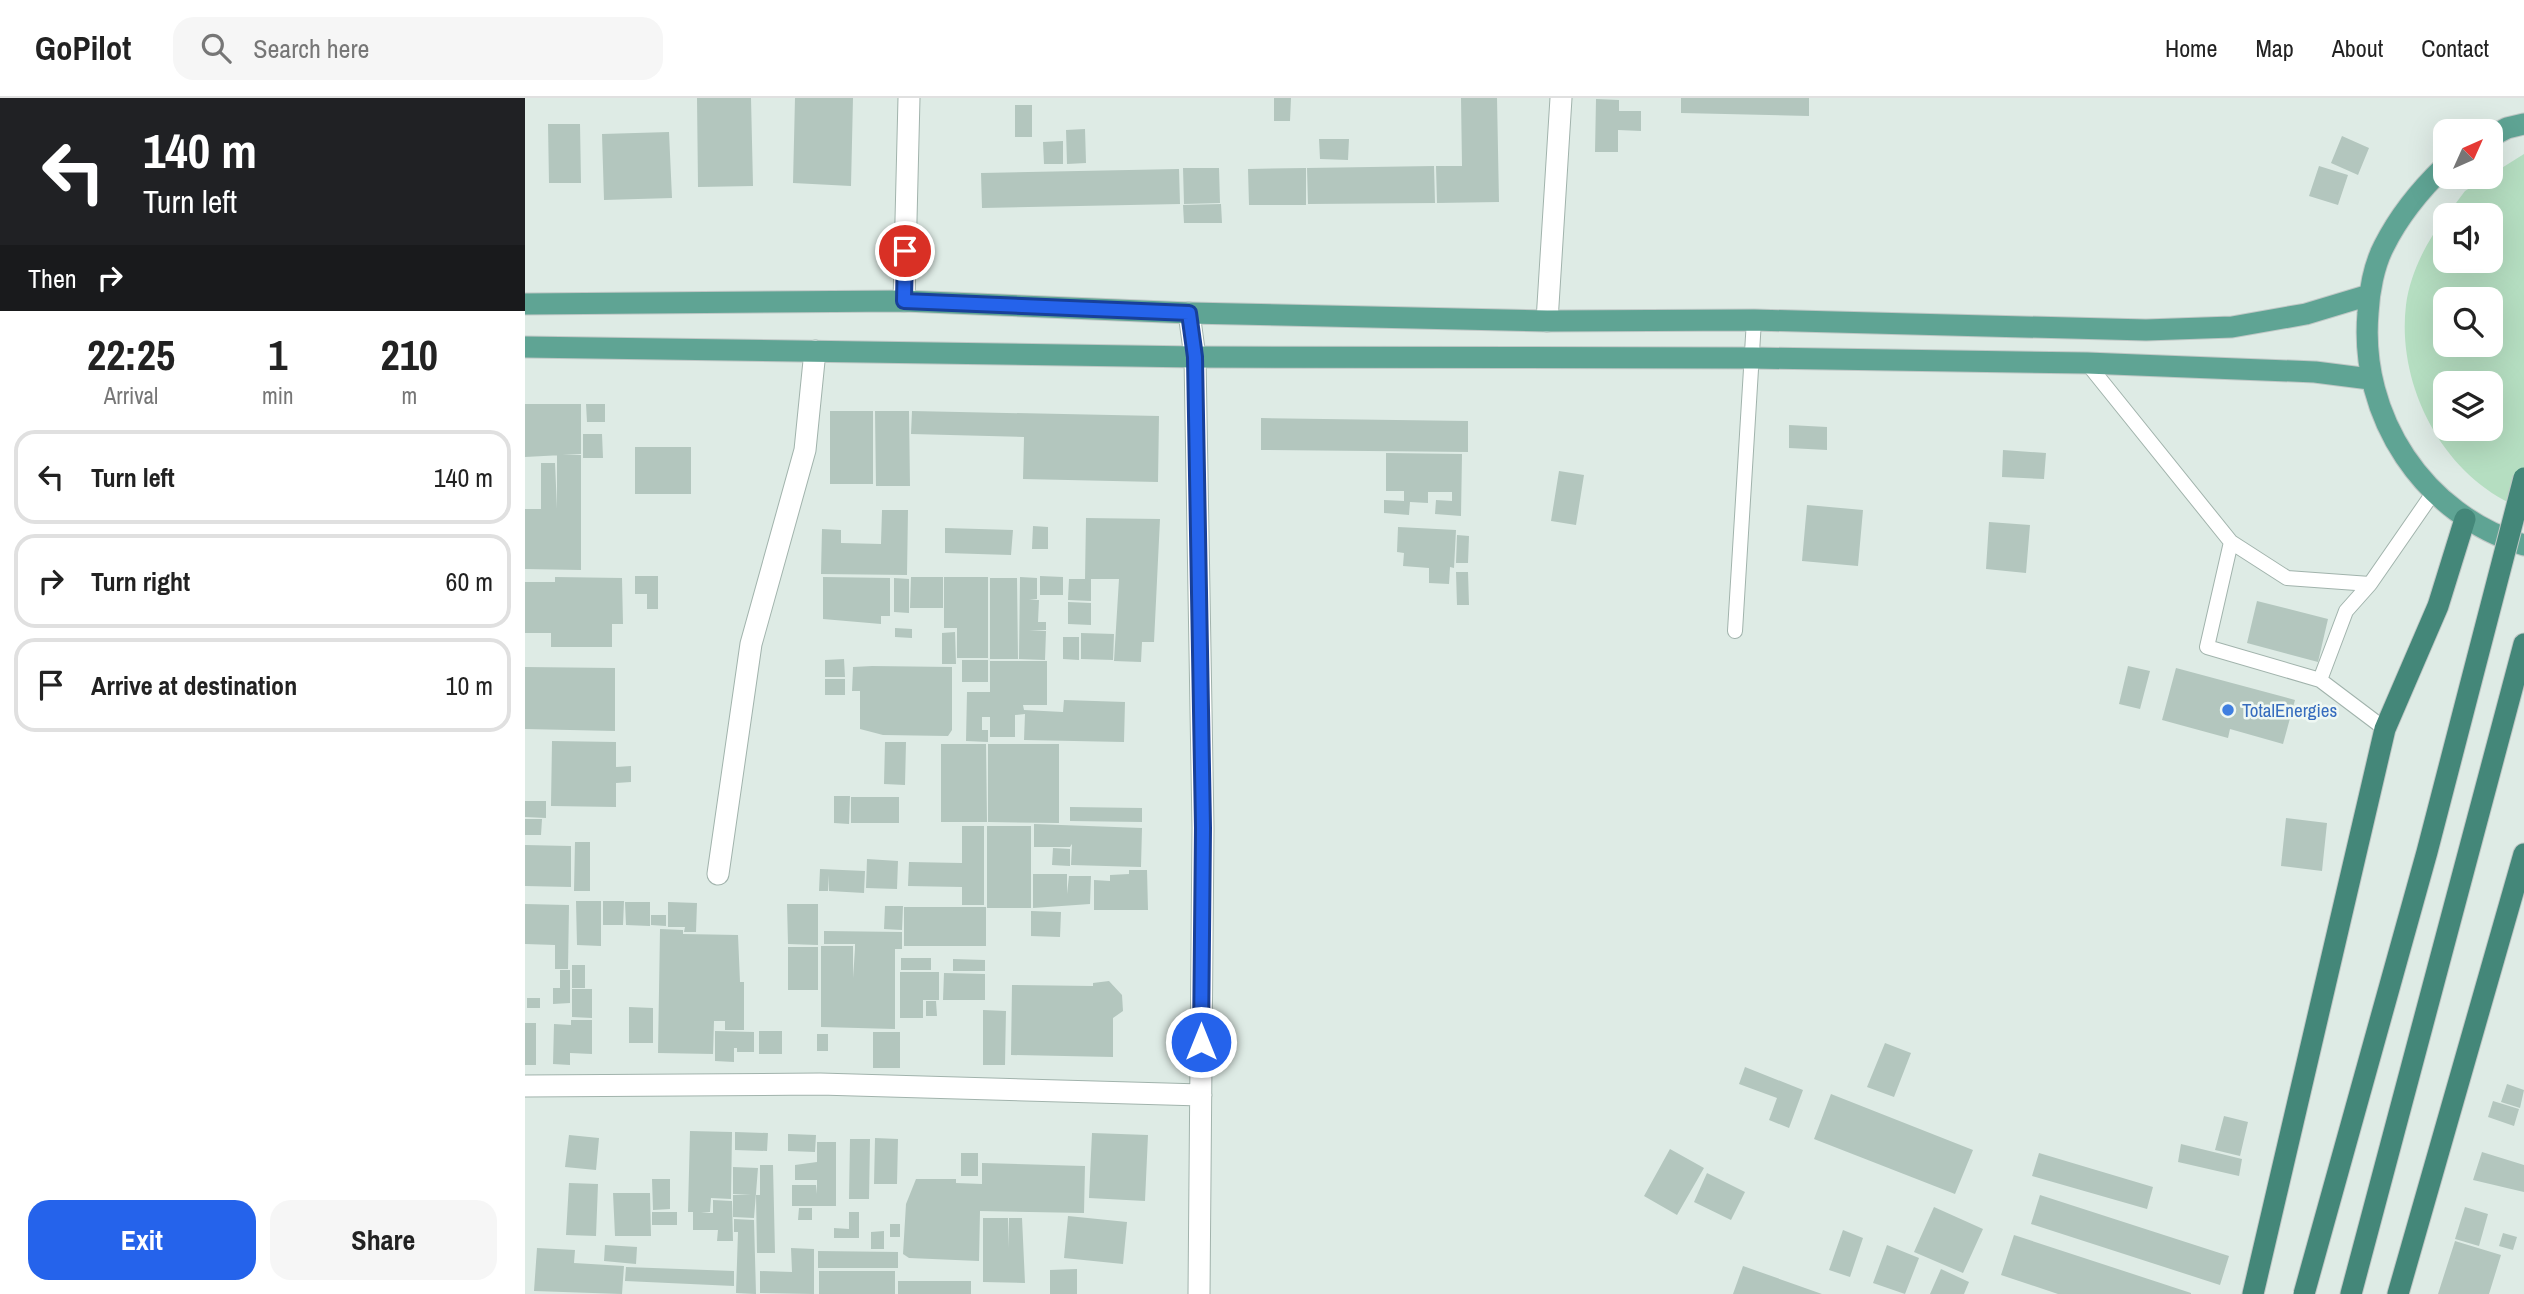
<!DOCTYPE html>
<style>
:root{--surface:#fff;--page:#f6f6f6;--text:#222;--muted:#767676;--line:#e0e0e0;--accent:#2563eb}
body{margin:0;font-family:"Archivo Narrow",sans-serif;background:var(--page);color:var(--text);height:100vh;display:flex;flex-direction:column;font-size:26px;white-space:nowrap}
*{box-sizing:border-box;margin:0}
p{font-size:23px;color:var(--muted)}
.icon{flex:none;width:38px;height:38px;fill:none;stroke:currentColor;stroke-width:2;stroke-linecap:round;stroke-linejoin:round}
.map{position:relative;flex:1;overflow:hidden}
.side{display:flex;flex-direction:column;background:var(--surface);width:525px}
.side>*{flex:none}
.banner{background:#202124;color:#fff;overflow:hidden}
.needle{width:46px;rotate:45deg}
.controls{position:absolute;left:1908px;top:21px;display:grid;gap:14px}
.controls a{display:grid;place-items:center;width:70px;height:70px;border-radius:14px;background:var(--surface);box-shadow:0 7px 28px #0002;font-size:35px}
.pin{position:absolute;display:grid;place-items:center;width:60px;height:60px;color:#fff;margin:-30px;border:4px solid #fff;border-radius:50%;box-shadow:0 2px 7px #0007}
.me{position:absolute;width:77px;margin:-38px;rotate:0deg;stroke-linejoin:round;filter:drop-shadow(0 0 5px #0008)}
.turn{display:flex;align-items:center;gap:24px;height:147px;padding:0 28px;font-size:32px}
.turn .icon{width:91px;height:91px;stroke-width:2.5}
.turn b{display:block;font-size:49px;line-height:60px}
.then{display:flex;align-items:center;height:66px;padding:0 28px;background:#0003;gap:14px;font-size:26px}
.eta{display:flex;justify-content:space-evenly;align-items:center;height:119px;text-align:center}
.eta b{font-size:42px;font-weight:800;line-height:49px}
.cta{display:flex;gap:14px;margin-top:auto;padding:14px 28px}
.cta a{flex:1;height:80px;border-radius:21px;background:var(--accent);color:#fff;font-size:28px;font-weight:800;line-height:80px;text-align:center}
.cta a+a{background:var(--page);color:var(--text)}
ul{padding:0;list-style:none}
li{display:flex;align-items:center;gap:21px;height:94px;margin:0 14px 10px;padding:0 14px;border:4px solid var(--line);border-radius:21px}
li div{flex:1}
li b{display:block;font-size:26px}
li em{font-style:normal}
header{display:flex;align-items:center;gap:42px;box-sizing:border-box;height:98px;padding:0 35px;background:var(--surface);border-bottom:2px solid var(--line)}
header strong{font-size:33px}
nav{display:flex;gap:38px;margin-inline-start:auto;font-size:24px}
.search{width:490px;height:63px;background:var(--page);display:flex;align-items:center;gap:18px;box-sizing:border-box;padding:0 24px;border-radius:21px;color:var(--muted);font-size:26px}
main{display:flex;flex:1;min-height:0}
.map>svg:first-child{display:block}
.green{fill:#b5dec1;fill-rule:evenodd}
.building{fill:#b3c6be}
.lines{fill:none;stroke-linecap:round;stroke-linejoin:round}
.service-casing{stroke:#a1b3ac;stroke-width:16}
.minor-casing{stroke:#a1b3ac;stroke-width:23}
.primary-casing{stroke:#c0c8c6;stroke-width:23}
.trunk-casing{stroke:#c0c8c6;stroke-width:23}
.service{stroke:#fff;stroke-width:14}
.minor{stroke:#fff;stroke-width:21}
.primary{stroke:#5fa494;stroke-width:21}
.trunk{stroke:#448779;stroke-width:21}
.trunk-bridge-casing{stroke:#c0c8c6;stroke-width:23;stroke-linecap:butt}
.trunk-bridge{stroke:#448779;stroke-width:21}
.route-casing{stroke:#184099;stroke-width:18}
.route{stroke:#2563eb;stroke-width:12}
.shop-dot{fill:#3f7fe0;stroke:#eff8f3;stroke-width:2.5}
.labels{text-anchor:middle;stroke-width:5;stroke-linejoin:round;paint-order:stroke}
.shop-label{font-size:19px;fill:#366cbe;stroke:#eff8f3;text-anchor:start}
</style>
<header>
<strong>GoPilot</strong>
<div class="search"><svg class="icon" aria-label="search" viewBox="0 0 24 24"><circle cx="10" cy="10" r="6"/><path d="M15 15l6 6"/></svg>Search here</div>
<nav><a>Home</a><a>Map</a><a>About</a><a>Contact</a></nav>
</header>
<main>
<section class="side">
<div class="banner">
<div class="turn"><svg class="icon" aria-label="left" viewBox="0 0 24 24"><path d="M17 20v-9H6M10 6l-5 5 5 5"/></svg><div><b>140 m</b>Turn left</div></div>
<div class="then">Then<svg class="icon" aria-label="right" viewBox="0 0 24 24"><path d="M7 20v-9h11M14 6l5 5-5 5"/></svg></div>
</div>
<div class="eta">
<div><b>22:25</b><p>Arrival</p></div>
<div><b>1</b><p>min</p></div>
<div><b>210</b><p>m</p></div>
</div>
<ul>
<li><svg class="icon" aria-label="left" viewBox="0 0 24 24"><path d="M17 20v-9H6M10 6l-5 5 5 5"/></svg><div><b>Turn left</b></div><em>140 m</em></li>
<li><svg class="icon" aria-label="right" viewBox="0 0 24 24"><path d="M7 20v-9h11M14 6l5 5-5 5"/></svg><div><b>Turn right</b></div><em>60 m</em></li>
<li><svg class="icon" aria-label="arrive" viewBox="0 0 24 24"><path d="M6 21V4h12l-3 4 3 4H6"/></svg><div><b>Arrive at destination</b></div><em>10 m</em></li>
</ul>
<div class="cta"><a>Exit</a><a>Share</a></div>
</section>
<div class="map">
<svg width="1999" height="1196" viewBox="0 0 1999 1196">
<rect width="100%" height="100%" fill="#deebe5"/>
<path class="green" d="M1999 56V411C1920 382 1871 289 1881 207 1885 176 1901 144 1920 120V163H1965V117H1922L1940 93ZM1920 201H1965V247H1920ZM1920 285H1965V331H1920Z"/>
<path class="building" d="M172 0H226L228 88 173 89Z
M270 0H328L326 88 268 85Z
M749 0H766L765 23H749Z
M936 0H972L974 104 912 105 911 68H937Z
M1156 0H1284V18L1156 15Z
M1071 1 1094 2V13H1116V33L1093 32V54H1070Z
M490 7H507V39H490Z
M23 26H55L56 85H24Z
M560 31 561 65 542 66 541 32Z
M144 34 147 100 79 102 77 36Z
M1817 38 1844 50 1833 77 1806 65Z
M794 41H824L823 62 795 61Z
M538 43V66H519L518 44Z
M909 68 910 105 783 106 782 70Z
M1794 68 1823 77 1813 107 1784 98Z
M658 70H694L695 105 659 106Z
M781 70V107H724L723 71Z
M654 71 655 106 457 110 456 75Z
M696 106 697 125H659L658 107Z
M0 306H56V356L0 359Z
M61 306H80V324H62Z
M305 313H348V386H305Z
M350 313H384L385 388H351Z
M387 313 634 318 633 384 498 381 499 339 386 336Z
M736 320 943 323V354L736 352Z
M1264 327 1302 329V352L1264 350Z
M58 336H77L78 360H58Z
M110 349H166V396H110Z
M1478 352 1521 355 1519 381 1477 379Z
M861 355 937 356 936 418 910 416 911 402 927 403V394H903V405L885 404 884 417 859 415V402L879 403V393H861Z
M32 357H56V472L0 471V411H16V365H30L32 411Z
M1034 373 1059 377 1051 427 1026 423Z
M1282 407 1338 412 1333 468 1277 463Z
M357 412H383L382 477 296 476 297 431 316 432V445L356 446Z
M561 420 635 421 629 544H617L616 564 589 563 594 481H566V503L543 502 544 481H560Z
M1464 424 1505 427 1501 475 1461 471Z
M508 428 523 429V451H507Z
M873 429 931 432 929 470 925 469 924 486 904 485V470L878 468 879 455 872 454Z
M420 430 488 432 486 457 420 455Z
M932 437 944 438 943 465H931Z
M931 474H943L944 507H932Z
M110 478H133V511H122V496H110Z
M515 478 538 479V497H515Z
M30 479 97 480 98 526H87V549H26V535H0V484H30Z
M298 479 365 480V518H356V526L298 521Z
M386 479H418V510H385Z
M419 479H463V560H432V530H419Z
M495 479 512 480V501L504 502H514L513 524H521V532H504L521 533 520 562 494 561Z
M369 480 384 481V515L369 514Z
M465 480H492L493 561H465Z
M1732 503 1803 521 1793 564 1722 545Z
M543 504 566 505V527L543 526Z
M370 530 387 531V540L370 539Z
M430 534 431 566H417V535Z
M556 535 589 536 588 562 556 561Z
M538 539H554V562L538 561Z
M319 561 320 579H300V562Z
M437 562H463V584H437Z
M465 563H522V607H498L499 612 538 614 539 602 600 604 599 644 499 642 500 616 490 617V639H465V619H457V632H463V644L441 643 442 594H465Z
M347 568 427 569V632L423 638 358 637 335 631V593H327L328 569Z
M1603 568 1625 573 1615 611 1594 606Z
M0 569 90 570V633L0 631Z
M1651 570 1770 602 1758 646 1705 631 1703 640 1637 622Z
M300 581H320V597H300Z
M27 643 91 644V669L106 668V684L91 685V709L26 708Z
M360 644H381L380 687 359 686Z
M416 646H461L462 724H416Z
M463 646H534V725L463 724Z
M309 698H325L324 726 309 725Z
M326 699H374V725H326Z
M0 703H21V720L0 719Z
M545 709 617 710V724L545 723Z
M1761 720 1802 725 1797 773 1756 768Z
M0 721H17L16 737H0Z
M509 726 617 730 616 769 546 767 547 746 545 749H509Z
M437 728H459V807H437V789L383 788 384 764 437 765Z
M462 728H506V810H462Z
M50 744H65V793H49Z
M0 747 46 748V789L0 788Z
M528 750 545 751V768L527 767Z
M342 761 373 763 372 791 341 790Z
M295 771 340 773 339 795 304 793V777L303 793H294Z
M604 772H622L623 812H569V782L585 783V777L604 776Z
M508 776H542V796L544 778H566L565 806 508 810Z
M51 803H76V848L52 847Z
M78 803H99L98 827H78Z
M100 804H125V828L101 827Z
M143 804 172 805 171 834H159L160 829H143Z
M0 806 44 807 43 871H30V847L0 846Z
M262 806H293V847L263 846Z
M360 808H378L377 832 359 831Z
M379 809H461V848H379Z
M506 813 536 814 535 839 506 838Z
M126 817H141V828L126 827Z
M135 831 158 832V836L213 837 215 884H219V932H200V923H189L188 956 133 955Z
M299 833 377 834V851H370V931L296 929V848H328V880L330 851V846H299Z
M263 849H293V892H263Z
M376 860H406V872H376Z
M428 861 460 862V873H428Z
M47 867H60V890H47Z
M35 872H45V905L28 906V890H35Z
M375 874H414V902H398V920H375Z
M419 875 460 876V902H418Z
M584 883 597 897 598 913 588 920V959L486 957 487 887 568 888V885Z
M47 891H67V920L47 919Z
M2 900H15V910H2Z
M401 903H411L412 918H401Z
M104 909 128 910V945H104Z
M458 912 481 913 480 967H458Z
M46 922H67V956L45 955V967L28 966 29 926 46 927Z
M0 925H11V967H0Z
M190 933 229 934V954H212V950H209V964L190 963Z
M234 933H257V956H234Z
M348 934H375V970H348Z
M292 936H303V953H292Z
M1360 945 1386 955 1369 999 1342 989Z
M1220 969 1278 992 1264 1030 1244 1022 1252 1000 1214 986Z
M1982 986 1999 992 1995 1010 1976 1004Z
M1306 996 1448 1052 1430 1096 1289 1041Z
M1968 1003 1994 1011 1989 1028 1963 1019Z
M1699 1018 1723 1024 1715 1058 1690 1052Z
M165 1033 207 1034 206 1101 186 1100 185 1114 176 1115H188V1102L207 1103 208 1143H192L193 1132H168V1114H163Z
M210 1034 243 1035 242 1053 210 1052Z
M567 1035 623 1037 620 1103 564 1100Z
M263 1036 291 1037 290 1054 263 1053Z
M44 1037 74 1040 71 1072 40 1069Z
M350 1040 373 1041 372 1086H349Z
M325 1041H345L344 1101H324Z
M292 1044H311V1108H267V1087H291L292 1096V1082H270V1067L292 1064Z
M1656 1046 1717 1061 1714 1078 1653 1064Z
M1145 1051 1179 1070 1152 1117 1119 1098Z
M1957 1054 1999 1067V1094L1948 1082Z
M436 1055H453V1078H436Z
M1514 1055 1628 1089 1622 1111 1507 1078Z
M457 1065 560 1068 559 1115 455 1113 454 1163 384 1160 378 1156 381 1106 391 1081H431V1085L457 1086Z
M235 1067H248L250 1155H232L231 1097H235Z
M208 1069 233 1070 229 1120 208 1119V1097L226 1096H208Z
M1182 1075 1220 1094 1206 1122 1169 1104Z
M127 1081H145V1111L128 1112Z
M44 1085 73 1086 71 1138 41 1137Z
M88 1095H125L126 1138H90Z
M1515 1097 1704 1158 1695 1187 1506 1126Z
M1409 1109 1458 1131 1438 1175 1389 1154Z
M1940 1109 1963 1116 1954 1148 1930 1141Z
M274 1110H287V1122H273Z
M127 1114H152V1127H127Z
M324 1114H334V1140H309V1130L324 1131Z
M543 1118 602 1124 598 1166 539 1160Z
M458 1120H483V1150L484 1120H497L500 1185 458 1184Z
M209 1121 229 1122 231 1196 211 1195 213 1134H209Z
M365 1126H375V1139H365Z
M1318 1132 1338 1140 1325 1179 1304 1172Z
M359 1133V1151H346V1134Z
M1978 1135 1992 1139 1988 1152 1974 1148Z
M1489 1137 1666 1195V1196H1533L1476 1177Z
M1930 1143 1976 1157 1964 1196H1913Z
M80 1147 112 1149 111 1166 79 1163Z
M1362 1147 1394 1160 1380 1196 1348 1185Z
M12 1150 50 1152 49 1165 99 1168 97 1196 9 1193Z
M266 1150 289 1151V1196L235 1195V1173L267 1174Z
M293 1153 373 1154V1170H293Z
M1218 1168 1297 1196H1208Z
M101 1169 209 1173V1188L100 1183Z
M552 1171V1196H525V1172Z
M1416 1171 1444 1184 1439 1196H1405Z
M294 1173H370V1196H294Z
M373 1183H446V1196H373Z"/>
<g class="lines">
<defs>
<path id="service" d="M1562 265 1706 444 1762 480 1845 486 1908 395
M1706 444 1682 549 1795 582 1860 631
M1210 533 1229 222
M1795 582 1821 513 1845 486"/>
<path id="minor" d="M379 203 384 0
M664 215 670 259 678 730 674 1196
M1022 223 1036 0
M193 776 226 546 280 352 290 253
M0 988 295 986 676 997"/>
<path id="primary" d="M1965 39 1982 30 1999 26
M1920 68C1895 92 1875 116 1859 148 1849 167 1844 194 1843 215 1834 319 1899 417 1999 447
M0 206 379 203 664 215 1022 223 1229 222 1621 232 1707 229 1781 216 1844 197
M0 249 670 259 1229 260 1562 265 1790 274 1845 281"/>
<path id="trunk" d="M1728 1196 1860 631 1913 508 1940 421
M1826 1196 1999 546
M1873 1196 1999 756"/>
</defs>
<use href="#service" class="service-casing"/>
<use href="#minor" class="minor-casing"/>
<use href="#primary" class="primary-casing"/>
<use href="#trunk" class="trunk-casing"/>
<use href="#service" class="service"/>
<use href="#minor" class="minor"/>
<use href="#primary" class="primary"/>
<use href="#trunk" class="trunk"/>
<defs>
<path id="trunk-bridge" d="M1779 1196 1902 754 1999 380"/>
</defs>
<use href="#trunk-bridge" class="trunk-bridge-casing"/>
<use href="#trunk-bridge" class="trunk-bridge"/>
</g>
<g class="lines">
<defs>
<path id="route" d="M380 153 379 203 664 215 670 259 678 730 676 944"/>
</defs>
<use href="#route" class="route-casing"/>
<use href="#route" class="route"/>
</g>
<circle class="shop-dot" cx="1703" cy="612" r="7"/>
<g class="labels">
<g class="shop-label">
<text x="1717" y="619">TotalEnergies</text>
</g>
</g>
</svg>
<div class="controls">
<a><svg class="needle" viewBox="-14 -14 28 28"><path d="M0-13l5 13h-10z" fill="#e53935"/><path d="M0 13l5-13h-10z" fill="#767676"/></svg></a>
<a><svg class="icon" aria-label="sound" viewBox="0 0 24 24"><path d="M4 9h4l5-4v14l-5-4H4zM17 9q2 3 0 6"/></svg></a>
<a><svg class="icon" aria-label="search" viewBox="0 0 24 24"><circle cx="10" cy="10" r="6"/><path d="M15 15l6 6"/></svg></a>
<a><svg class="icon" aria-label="layers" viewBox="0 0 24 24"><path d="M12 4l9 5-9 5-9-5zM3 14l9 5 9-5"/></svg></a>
</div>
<div class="pin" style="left:380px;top:153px;background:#d93025"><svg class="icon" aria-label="arrive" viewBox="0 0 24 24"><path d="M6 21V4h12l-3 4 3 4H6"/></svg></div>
<svg class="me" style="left:676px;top:944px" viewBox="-20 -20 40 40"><circle r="17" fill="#2563eb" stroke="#fff" stroke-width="3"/><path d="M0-11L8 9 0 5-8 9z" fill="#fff"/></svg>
</div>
</main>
